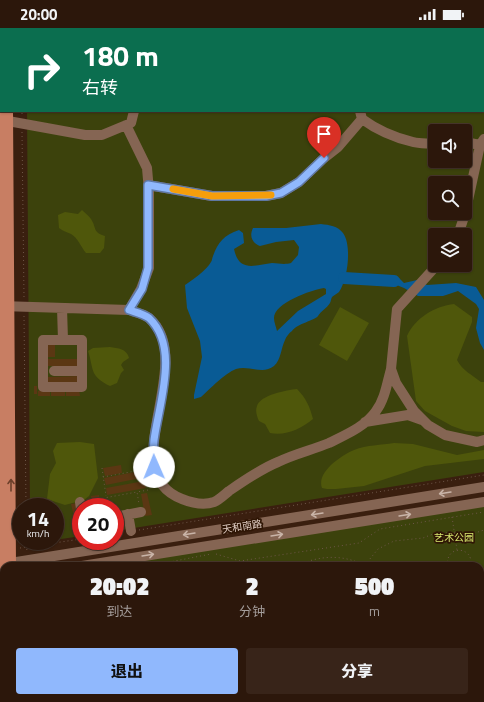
<!DOCTYPE html>
<html lang="zh">
<meta charset="utf-8">
<style>
:root{--surface:#2c170b;--page:#382419;--text:#f1f3f6;--muted:#a69f9d;--line:#48362c;--accent:#90b8fd}
body{margin:0;font-family:"Titillium Web","Noto Sans SC",sans-serif;background:var(--page);color:var(--text);height:100vh;display:flex;flex-direction:column;font-size:15px;white-space:nowrap}
*{box-sizing:border-box;margin:0}
p{font-size:13px;color:var(--muted)}
.icon{flex:none;width:22px;height:22px;fill:none;stroke:currentColor;stroke-width:2;stroke-linecap:round;stroke-linejoin:round}
.map{position:relative;flex:1;overflow:hidden}
.sheet{position:absolute;left:0px;top:534px;width:484px;height:140px;display:flex;flex-direction:column;background:var(--surface);border-radius:12px 12px 0 0;box-shadow:0 1px 3px #0004,0 0 0 1px var(--line)}
.sheet>*{flex:none}
.hud{position:absolute;left:0px;top:0px;width:484px;height:84px;box-shadow:0 1px 3px #0004,0 0 0 1px var(--line);background:#0b6e4f;color:#fff;overflow:hidden}
.fabs{position:absolute;left:428px;top:96px;display:grid;gap:8px}
.fabs a{display:grid;place-items:center;width:44px;height:44px;border-radius:4px;background:var(--surface);box-shadow:0 1px 3px #0004,0 0 0 1px var(--line);font-size:20px}
.speed{position:absolute;left:12px;top:470px;display:flex;gap:8px;font-size:20px;font-weight:700;text-align:center}
.speed>*{display:grid;place-content:center;width:52px;height:52px;border-radius:50%;background:var(--surface);box-shadow:0 1px 3px #0004,0 0 0 1px var(--line);line-height:1}
.speed small{font-size:10px;font-weight:400}
.speed .limit{border:6px solid #d22;background:#fff;color:#111}
.pin{position:absolute;display:grid;place-items:center;width:34px;height:34px;color:#fff;margin:-41px -17px;border-radius:50% 50% 50% 0;rotate:-45deg;box-shadow:0 0 4px #0007}
.pin .icon{rotate:45deg}
.me{position:absolute;width:44px;margin:-22px;rotate:359deg;stroke-linejoin:round;filter:drop-shadow(0 0 3px #0008)}
.turn{display:flex;align-items:center;gap:14px;height:84px;padding:0 16px;font-size:18px}
.turn .icon{width:52px;height:52px;stroke-width:2.5}
.turn b{display:block;font-size:28px;line-height:34px}
.eta{display:flex;justify-content:space-evenly;align-items:center;height:68px;text-align:center}
.eta b{font-size:24px;font-weight:800;line-height:28px}
.button{display:flex;gap:8px;margin-top:auto;padding:8px 16px}
.button a{flex:1;height:46px;border-radius:4px;background:var(--accent);color:#111;font-size:16px;font-weight:800;line-height:46px;text-align:center}
.button a+a{background:var(--page);color:var(--text)}
.status{display:flex;justify-content:space-between;align-items:center;height:28px;padding:0 20px;background:var(--surface);direction:ltr}
.status svg{height:11px;fill:currentColor}
.map>svg:first-child{display:block}
.green{fill:#3c420c;fill-rule:evenodd}
.forest{fill:#4f570b}
.water{fill:#095b95;fill-rule:evenodd}
.lines{fill:none;stroke-linecap:round;stroke-linejoin:round}
.stream{stroke:#095b95;stroke-width:2}
.river{stroke:#095b95;stroke-width:12}
.building{fill:#5b3713}
.path{stroke:#6e5648;stroke-width:1;stroke-dasharray:1 3;stroke-linecap:butt}
.minor{stroke:#856553;stroke-width:10}
.major{stroke:#c87e63;stroke-width:10}
.oneway{stroke:#6c402b}
.oneway2{stroke:#c9b4a8}
.route-casing{stroke:#5e78a4;stroke-width:10}
.route{stroke:#90b8fd;stroke-width:7}
.slow{stroke:#f59e0b;stroke-width:7}
.labels{text-anchor:middle;stroke-width:3.5;stroke-linejoin:round;paint-order:stroke}
.street-label{font-size:10px;fill:#e0cec4;stroke:#2f1605}
.park-label{font-size:10px;fill:#d8e86e;stroke:#2f1605}
</style>
<div class="status"><b>20:00</b><svg viewBox="0 0 49 12"><path d="M0 12V9h3v3zM5 12V6h3v6zM10 12V3h3v9zM15 12V0h3v12zM26 1h20v11H26zM47 4h2v5h-2z"/></svg></div>
<div class="map">
<svg width="484" height="674" viewBox="0 0 484 674">
<rect width="100%" height="100%" fill="#3a1f0f"/>
<path class="green" d="M33 0H484V444L115 503V479H81V508L55 512V479H30L27 83H483V1H32ZM435 103H465V133H435ZM435 155H465V185H435ZM435 207H465V237H435Z
M484 476V674H29V670H480V538H117L128 536 151 529Z"/>
<path class="forest" d="M82 182C85 185 89 188 91 191 97 200 92 204 105 208L104 220 100 225H86C81 219 78 210 71 206 67 204 63 203 59 200L58 187 65 184 78 186Z
M454 276 472 289V294L457 332C462 342 472 347 481 354H484V404L466 403 452 398 425 383 416 373 407 308C415 290 435 278 454 276Z
M340 279 369 295 347 333 319 317Z
M110 319C118 320 127 321 129 330L123 334 121 337 124 342 121 345 117 355 110 358C89 348 94 341 88 323L93 320Z
M297 361C306 370 310 379 313 391 301 401 286 408 270 405L265 396 259 393C257 389 255 383 257 378 260 367 287 362 297 361Z
M80 414 94 416 98 450 89 468 84 472 65 477 47 471 50 446 56 435 53 423 57 415Z
M394 415 413 416 457 427 484 422V431L425 438 364 458 336 461H327L322 460C316 444 342 427 354 422 367 417 381 417 394 415Z"/>
<path class="water" d="M321 196C329 197 338 198 343 205 352 217 348 251 339 264 337 266 334 267 332 269 331 271 331 273 330 275 327 280 321 283 318 288 314 293 298 295 292 303 289 305 286 309 285 312 281 320 281 332 274 338 263 347 249 337 236 341 225 345 210 361 201 369L194 371V367L202 329 200 313 187 280 185 257C192 252 207 242 211 234 212 233 212 230 213 228 218 214 224 207 239 202L243 205 244 215 234 221C239 245 255 237 272 235 279 235 283 237 291 235L298 227 299 219 294 212 276 214 260 218C252 215 249 208 253 200H286ZM324 260 326 261V266L298 283 277 303C276 299 274 294 274 290 274 275 311 262 324 260Z
M399 250 404 255 417 252 427 257 456 255 476 259 484 272V322L480 315 476 300 479 281 476 276 458 263 443 268H418L404 260 394 256V251Z"/>
<g class="lines">
<path class="stream" d="M480 553 484 547"/>
<path class="river" d="M344 250 394 253"/>
</g>
<path class="building" d="M48 315H55V329H48Z
M48 331H80V338H48Z
M80 348V355H48V349Z
M34 358H37V366H34Z
M51 362H65V368H51Z
M66 362H79L80 368H66Z
M38 363H50V368H38Z
M121 437 122 445 105 448 103 440Z
M140 443 141 450 106 457 104 450Z
M144 453 146 460 107 467 106 460Z
M147 465 152 487 145 488 141 466Z
M99 467 101 479H93L91 468Z
M89 472 90 479H83L82 473Z
M78 475 81 492 75 493 71 476Z"/>
<g class="lines">
<path class="path" d="M22 86V83
M22 104 24 270
M24 288 26 479
M102 440 106 468
M103 449 141 442 142 450 146 449 148 462 137 464
M90 471 92 479
M106 479 104 470 137 464 139 476
M452 489 457 522
M139 502 484 447
M115 506 122 505
M26 513 27 523
M20 520 81 511
M216 526 240 533 359 515 380 501 484 484
M365 537 378 521 394 513 423 510 433 506 454 504 463 506H472L484 502
M149 538 211 526
M296 538C320 527 343 526 366 538
M448 538C444 517 474 517 471 538
M484 577 482 581 484 592
M480 630 484 628
M480 661 484 660
M25 670V674"/>
<path class="minor" d="M360 83 362 91C377 102 396 110 413 114 420 116 428 115 435 116
M8 93 85 107H102L131 95 134 83
M126 97 147 140 149 163V240L141 261 129 282
M465 114 480 117
M148 157 212 168H266L281 165 299 154 324 130 338 119 362 91
M458 207 465 186 480 117 484 111
M437 237 397 281 391 341 396 355 414 383 428 397 445 407 477 414 484 412
M1 278 129 282C135 284 144 286 149 290 199 333 112 445 182 471 192 475 203 478 214 474 219 472 224 467 229 463 242 454 263 440 278 434 294 426 312 422 329 415 345 407 365 399 376 383 385 371 387 355 391 341
M62 280 63 312H43V359H82V312H63
M54 343H82
M365 394 408 387 422 392
M80 474 81 481
M128 486 131 503
M115 489 141 484
M4 536 484 459
M82 538 484 474"/>
<path class="major" d="M7 0V1
M17 1V0
M0 35 3 471 1 536 3 674
M8 83 11 538
M12 670V674"/>
</g>
<defs><path id="oneway-shaft" d="M-6 0H5M1.5-3L5.5 0L1.5 3" fill="none" stroke-width="1.6" stroke-linecap="round" stroke-linejoin="round"/></defs>
<use class="oneway" href="#oneway-shaft" transform="translate(11 457) rotate(-90)"/>
<g class="oneway2">
<use href="#oneway-shaft" transform="translate(445 465) rotate(171)"/>
<use href="#oneway-shaft" transform="translate(317 486) rotate(171)"/>
<use href="#oneway-shaft" transform="translate(405 487) rotate(-9)"/>
<use href="#oneway-shaft" transform="translate(189 506) rotate(171)"/>
<use href="#oneway-shaft" transform="translate(277 507) rotate(-9)"/>
<use href="#oneway-shaft" transform="translate(148 527) rotate(-9)"/>
</g>
<g class="lines">
<defs>
<path id="route" d="M154 439C154 430 153 420 154 412 159 375 180 319 149 290 144 286 135 284 129 282L142 261 148 240V157L212 168H266L281 165 299 154 324 130"/>
</defs>
<use href="#route" class="route-casing"/>
<use href="#route" class="route"/>
<path class="slow" d="M173 161 212 168 271 167"/>
</g>
<g class="labels">
<g class="street-label">
<text transform="translate(242 498) rotate(-9)" y="4">天和南路</text>
</g>
<g class="park-label">
<text x="454" y="513">艺术公园</text>
</g>
</g>
</svg>
<div class="fabs">
<a><svg class="icon" aria-label="sound" viewBox="0 0 24 24"><path d="M4 9h4l5-4v14l-5-4H4zM17 9q2 3 0 6"/></svg></a>
<a><svg class="icon" aria-label="search" viewBox="0 0 24 24"><circle cx="10" cy="10" r="6"/><path d="M15 15l6 6"/></svg></a>
<a><svg class="icon" aria-label="layers" viewBox="0 0 24 24"><path d="M12 4l9 5-9 5-9-5zM3 14l9 5 9-5"/></svg></a>
</div>
<div class="speed"><div>14<small>km/h</small></div><div class="limit">20</div></div>
<div class="pin" style="left:324px;top:130px;background:#d93025"><svg class="icon" aria-label="arrive" viewBox="0 0 24 24"><path d="M6 21V4h12l-3 4 3 4H6"/></svg></div>
<svg class="me" style="left:154px;top:439px" viewBox="-20 -20 40 40"><circle r="19" fill="#fff"/><path d="M0-13L10 11 0 6-10 11z" fill="#90b8fd"/></svg>
<div class="hud">
<div class="turn"><svg class="icon" aria-label="right" viewBox="0 0 24 24"><path d="M7 20v-9h11M14 6l5 5-5 5"/></svg><div><b>180 m</b>右转</div></div>
</div>
<section class="sheet">
<div class="eta">
<div><b>20:02</b><p>到达</p></div>
<div><b>2</b><p>分钟</p></div>
<div><b>500</b><p>m</p></div>
</div>
<div class="button"><a>退出</a><a>分享</a></div>
</section>
</div>
